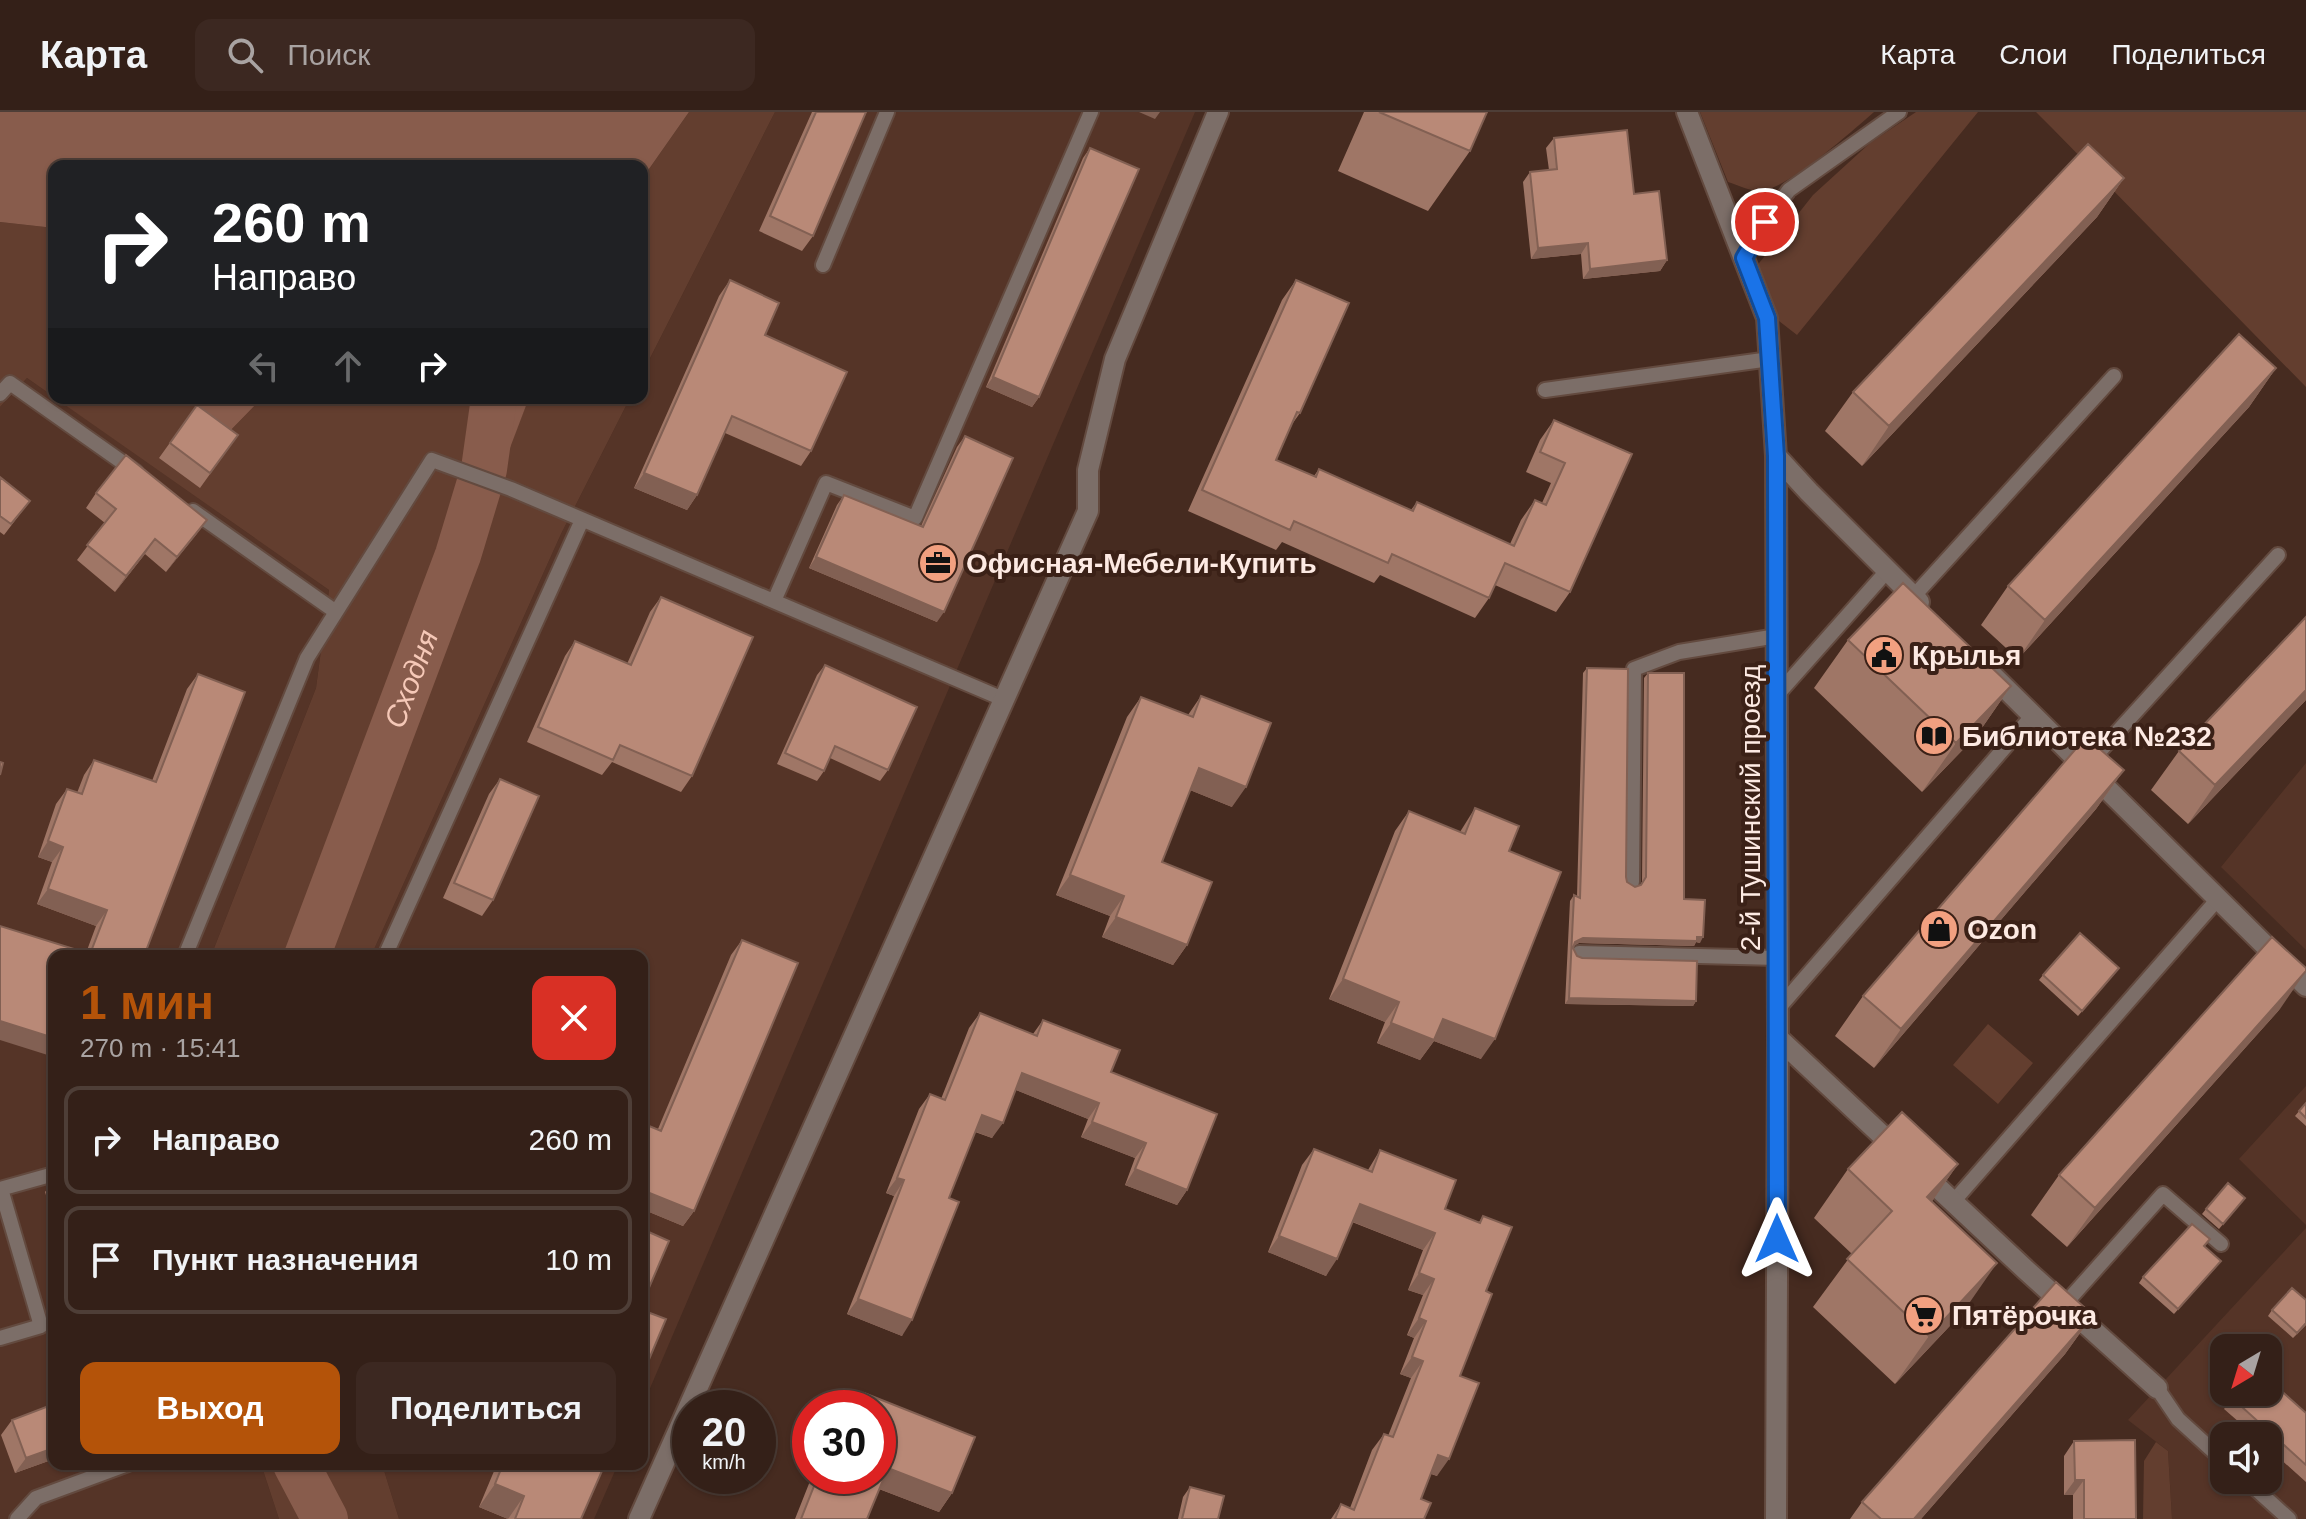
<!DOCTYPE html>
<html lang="ru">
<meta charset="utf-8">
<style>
:root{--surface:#342018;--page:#3c2821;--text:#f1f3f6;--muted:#a9a3a2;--line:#4e3e37;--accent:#b45309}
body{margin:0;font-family:Helvetica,sans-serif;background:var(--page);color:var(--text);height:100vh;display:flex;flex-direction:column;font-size:30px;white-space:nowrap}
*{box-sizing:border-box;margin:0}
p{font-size:26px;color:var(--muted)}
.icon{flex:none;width:44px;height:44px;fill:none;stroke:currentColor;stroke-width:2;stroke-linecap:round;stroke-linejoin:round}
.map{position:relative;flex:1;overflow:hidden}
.details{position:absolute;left:48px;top:838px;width:600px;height:520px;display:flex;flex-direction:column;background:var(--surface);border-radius:16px;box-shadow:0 2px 6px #0004,0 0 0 2px var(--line)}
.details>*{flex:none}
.top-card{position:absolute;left:48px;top:48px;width:600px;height:244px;border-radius:16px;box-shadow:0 2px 6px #0004,0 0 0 2px var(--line);background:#202124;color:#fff;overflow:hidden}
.needle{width:52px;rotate:218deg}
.buttons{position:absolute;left:2210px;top:1222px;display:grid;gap:16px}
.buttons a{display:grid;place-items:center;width:72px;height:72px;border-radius:16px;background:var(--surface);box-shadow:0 2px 6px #0004,0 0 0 2px var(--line);font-size:40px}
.speed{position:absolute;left:672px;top:1278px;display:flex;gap:16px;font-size:40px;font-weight:700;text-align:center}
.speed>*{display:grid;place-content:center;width:104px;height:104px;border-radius:50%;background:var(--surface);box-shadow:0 2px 6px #0004,0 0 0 2px var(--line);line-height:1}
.speed small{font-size:20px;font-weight:400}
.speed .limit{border:12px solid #d22;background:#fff;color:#111}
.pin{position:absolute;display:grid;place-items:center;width:68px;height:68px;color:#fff;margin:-34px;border:4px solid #fff;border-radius:50%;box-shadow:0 2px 8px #0007}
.me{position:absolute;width:88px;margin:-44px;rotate:0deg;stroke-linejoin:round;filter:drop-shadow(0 0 6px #0008)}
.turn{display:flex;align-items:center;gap:28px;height:168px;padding:0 32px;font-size:36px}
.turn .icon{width:104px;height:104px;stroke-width:2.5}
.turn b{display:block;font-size:56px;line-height:68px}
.lanes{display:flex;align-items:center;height:76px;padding:0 32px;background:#0003;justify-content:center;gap:40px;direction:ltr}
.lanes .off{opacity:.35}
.round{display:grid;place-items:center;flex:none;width:84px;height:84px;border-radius:16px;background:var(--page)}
.summary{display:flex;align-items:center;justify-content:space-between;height:136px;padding:0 32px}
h1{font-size:48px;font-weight:800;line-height:60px;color:var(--accent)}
.primary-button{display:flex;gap:16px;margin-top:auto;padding:16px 32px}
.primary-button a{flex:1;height:92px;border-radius:16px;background:var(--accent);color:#fff;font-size:32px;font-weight:800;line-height:92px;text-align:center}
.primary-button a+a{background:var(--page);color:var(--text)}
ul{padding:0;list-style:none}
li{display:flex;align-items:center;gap:24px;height:108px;margin:0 16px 12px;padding:0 16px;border:4px solid var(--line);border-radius:16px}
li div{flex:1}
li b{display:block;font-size:30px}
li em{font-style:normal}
header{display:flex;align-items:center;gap:48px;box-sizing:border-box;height:112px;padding:0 40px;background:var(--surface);border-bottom:2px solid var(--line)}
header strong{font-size:38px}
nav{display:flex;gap:44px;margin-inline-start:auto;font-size:28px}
.search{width:560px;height:72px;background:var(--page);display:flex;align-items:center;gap:20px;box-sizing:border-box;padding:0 28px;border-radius:16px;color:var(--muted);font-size:30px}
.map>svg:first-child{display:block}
.built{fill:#553427;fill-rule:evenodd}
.green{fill:#633e2f}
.water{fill:#885c4c}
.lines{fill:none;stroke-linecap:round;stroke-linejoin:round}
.river{stroke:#885c4c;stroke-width:46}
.lane-casing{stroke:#634a3f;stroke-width:18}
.street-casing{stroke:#634a3f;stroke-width:24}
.lane{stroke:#7c6e68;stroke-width:14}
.street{stroke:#7c6e68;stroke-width:20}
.wall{fill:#9f7666}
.shaded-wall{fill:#826053}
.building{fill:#b98977;stroke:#826053;stroke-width:2}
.route-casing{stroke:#114b97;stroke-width:20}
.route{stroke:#1a73e8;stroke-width:14}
.labels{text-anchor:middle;stroke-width:8;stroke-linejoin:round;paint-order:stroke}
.poi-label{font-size:28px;font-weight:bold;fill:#fdeae3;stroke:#3b2117;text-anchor:start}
.street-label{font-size:28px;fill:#fdeae3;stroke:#3b2117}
.water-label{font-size:30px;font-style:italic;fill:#f5c8b7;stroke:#3b2117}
</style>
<header>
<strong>Карта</strong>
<div class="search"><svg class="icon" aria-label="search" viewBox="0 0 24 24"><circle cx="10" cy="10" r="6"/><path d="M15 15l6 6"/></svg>Поиск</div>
<nav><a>Карта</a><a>Слои</a><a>Поделиться</a></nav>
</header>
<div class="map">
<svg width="2306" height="1407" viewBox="0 0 2306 1407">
<rect width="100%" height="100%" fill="#462b20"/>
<path class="built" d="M775 0H1195L642 1295V844H371L561 422 630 286H642V262Z
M27 266 329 478 316 576 211 844H54V1352H261L279 1407H0V295Z
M2306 651V838L2221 755Z
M2306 974V1113L2239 1047Z
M2306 1116V1407H2172L2168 1339 2128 1308ZM2224 1236H2268V1280H2224ZM2224 1324H2268V1368H2224Z
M382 1352H618L594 1407H399Z"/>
<path class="green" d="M689 0H775L642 262V67Z
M1700 0H1874C1852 19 1786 79 1759 79 1750 79 1738 73 1728 70Z
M1916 0H1978L1797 223 1775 206 1756 155 1813 83 1870 31Z
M2036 0H2306V275L2051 15Z
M0 110 54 116V285L27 266 0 295Z
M55 286H201L196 293 229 320 262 286H480L468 333 507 341 529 286H630L561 422 371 844H211L316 576 329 478Z
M1988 912 2033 951 1998 992 1953 953Z
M2156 1330 2168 1339 2172 1407H2143L2144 1349Z
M261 1352H382L399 1407H279Z"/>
<path class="water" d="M0 0H689L642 67V54H54V116L0 110Z
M201 286H262L229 320 196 293Z
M480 286H529L508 341 468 333Z"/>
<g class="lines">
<g class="river">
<path id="s1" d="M307 844 458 443 484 357 494 286"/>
<path d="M296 1352 325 1407"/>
</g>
<defs>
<path id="lane" d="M1744 146 1765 110 1789 78 1899 0
M823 153 887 0
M1545 278 1770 247
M0 282 10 271 136 360
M193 399 336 500
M1913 485 2114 264
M774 489 826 371 915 406 1091 0
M1777 583 1887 459
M2090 650 2278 443
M1632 770 1634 557 1679 540 1777 524
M1579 841 1778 846
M185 844 307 546 432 348 511 377 1003 587
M385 844 582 408
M1778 897 2032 604
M0 1077 54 1062
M1953 1090 2217 788
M2064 1193 2163 1082 2221 1132
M0 1226 41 1214 1 1077
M2157 1276 2178 1307 2224 1349
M2246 1368 2289 1407
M17 1407 36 1386 128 1352"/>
<path id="street" d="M1687 0 1767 206 1776 344 1778 926 1776 1407
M1776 344 1809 380 1919 490
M1990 561 2306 874
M1778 926 2027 1159 2157 1276
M639 1407 1088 399V358L1115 247 1218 0"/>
</defs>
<use href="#lane" class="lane-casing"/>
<use href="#street" class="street-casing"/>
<use href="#lane" class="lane"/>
<use href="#street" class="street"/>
</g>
<path class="wall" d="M812 0H866L813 124 802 139 759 119Z
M1364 0H1487L1470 39 1428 99 1338 59Z
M1554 26 1634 82 1667 148 1660 159 1583 167 1581 142 1531 147 1523 70 1530 60 1549 58 1546 36Z
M1090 36 1039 285 1032 295 986 275 1083 46Z
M2124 66 2097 105 1862 354 1825 319 1853 280Z
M730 168 765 223 811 339 801 354 725 321 697 383 687 398 634 376 719 184Z
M1296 168 1300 301 1290 315 1276 348 1314 364 1319 357 1411 398 1417 390 1510 432 1521 408 1535 388 1542 391 1551 371 1526 360 1540 328 1554 308 1632 342 1570 480 1556 500 1495 473 1489 486 1475 506 1380 463 1374 471 1282 430 1276 438 1188 399 1282 188Z
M2276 256 2249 295 2018 547 1981 513 2008 474Z
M197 293 238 323 200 376 159 346Z
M965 324 937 510 809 456 837 393 844 383 921 414 957 335Z
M0 365 30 389 4 423 0 420Z
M96 381 207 408 166 460 145 442 115 480 77 448 105 411 86 396Z
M661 485 692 664 681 680 612 650 602 663 527 630 565 544 575 529 627 552 650 500Z
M1848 528 2011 574 1977 623 1922 680 1814 576Z
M825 553 888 658 880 669 830 646 824 659 817 669 777 652 817 563Z
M1587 556 1626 765 1627 770 1635 775 1640 773 1642 770 1644 566 1648 561 1684 787 1700 831 1696 830 1694 834 1579 831 1573 834V836L1577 844 1696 889 1693 894 1565 892 1570 789 1574 783 1577 785 1583 561Z
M198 562 144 844H54L86 841 96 814 37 792 52 750 38 745 56 692 67 677 77 681 84 663 94 648 152 669 187 577Z
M1201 584 1232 695 1190 678 1162 750 1187 833 1173 853 1102 825 1110 804 1056 783 1127 605 1141 585 1188 603Z
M2306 588 2188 712 2151 678 2179 639Z
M2124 658 2096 697 1874 956 1835 924 1863 884Z
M500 667 493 788 482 804 443 786 489 682Z
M1475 696 1509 739 1481 947 1434 929 1420 948 1377 931 1385 910 1329 887 1395 719 1409 699 1460 720Z
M742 828 694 1099 683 1114 642 1097V1011L658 1017 731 843Z
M2115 861 2078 904 2039 868 2043 863Z
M2280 897 2067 1135 2031 1103 2059 1063Z
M980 901 1033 922 1043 908 1111 960 1187 1078 1177 1093 1125 1073 1135 1046 1081 1025 1088 1007 1016 978 992 1026 975 1020 949 1086 902 1224 847 1202 894 1084 886 1081 919 997 930 982 941 987 969 916Z
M2306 991V1014L2295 1004Z
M1314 1037 1368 1058 1380 1038 1445 1097 1479 1110 1483 1104 1486 1179 1460 1264 1437 1364 1431 1362 1421 1387 1424 1407H1331L1341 1392 1350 1396 1372 1338 1384 1322 1388 1324 1411 1266 1400 1262 1414 1226 1407 1223 1423 1183 1408 1178 1423 1138 1352 1110 1326 1164 1268 1140 1302 1053Z
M1958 1052 1932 1089 1963 1200 1895 1272 1813 1195 1852 1142 1814 1106 1848 1057Z
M54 1068V1108L45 1080Z
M2245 1086 2219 1117 2202 1102 2206 1097Z
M2204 1134 2217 1154 2174 1202 2139 1171 2143 1165Z
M2306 1188V1213L2293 1226 2268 1204 2272 1198Z
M2093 1203 2065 1242 1921 1407H1850L1862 1390Z
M864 1281 975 1325 952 1381 939 1400 879 1377 867 1407H795L812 1364H878V1296H853Z
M2232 1286 2306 1301V1370L2268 1336V1324H2255L2224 1297Z
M54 1292V1347L15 1361 1 1323 12 1308Z
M2074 1329 2136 1407H2073V1383H2064V1344Z
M497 1352H605L581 1407H508L479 1395Z
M1190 1375 1218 1407H1178L1183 1385Z"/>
<path class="shaded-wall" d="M1139 0H1160L1155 7Z
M2124 66 2097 105 1862 354 1889 314Z
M1588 131 1581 142 1531 147 1538 136Z
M1667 148 1660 159 1583 167 1590 157Z
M2276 256 2249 295 2018 547 2045 508Z
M993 265 1039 285 1032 295 986 275Z
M644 361 697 383 687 398 634 376Z
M207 408 196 423 166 460 177 445Z
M155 427 145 442 115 480 126 464Z
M816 445 944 500 937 510 809 456Z
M2011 574 1977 623 1922 680 1956 631Z
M2306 578V588L2188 712 2215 673Z
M1199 656 1246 675 1232 695 1185 676Z
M2124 658 2096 697 1874 956 1901 917Z
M48 729 63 735 52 750 38 745Z
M1070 763 1124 784 1110 804 1056 783Z
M48 777 107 798 96 814 37 792Z
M1116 805 1187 833 1173 853 1102 825Z
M1703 825 1700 831 1696 830 1694 834 1579 831 1571 835 1575 830 1583 826Z
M2306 859 2280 897 2067 1135 2095 1096Z
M1343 867 1399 890 1385 910 1329 887Z
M1569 886 1696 889 1693 894 1565 892Z
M1443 907 1495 927 1481 947 1434 929 1420 948 1377 931 1391 911Z
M0 909 54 926V945L0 928Z
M1022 961 1099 991 1088 1007 1011 976Z
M982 1003 1003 1011 992 1026 971 1018Z
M1092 1010 1146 1031 1135 1046 1081 1025Z
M1958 1052 1924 1101 1927 1085Z
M1135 1057 1187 1078 1177 1093 1125 1073Z
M897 1066 904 1068 894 1084 886 1081Z
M642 1078 694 1099 683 1114 642 1097Z
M1360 1092 1435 1121 1423 1138 1348 1108Z
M1279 1124 1337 1147 1326 1164 1268 1140Z
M1997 1151 1963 1200 1895 1272 1929 1224Z
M1419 1161 1434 1167 1423 1183 1408 1178Z
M858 1187 912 1208 902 1224 847 1202Z
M2093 1203 2065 1242 1921 1407H1914Z
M1419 1206 1426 1209 1414 1226 1407 1223Z
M1412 1245 1423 1249 1411 1266 1400 1262Z
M54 1336V1347L15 1361 26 1346Z
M1438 1343 1449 1347 1437 1364 1427 1360Z
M888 1356 952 1381 939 1400 874 1375Z
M2075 1368H2084L2073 1383H2064Z
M495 1372 524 1384 508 1407 479 1395Z"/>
<path class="building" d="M816 0H866L813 124 770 104Z
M1379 0H1487L1470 39Z
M1627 18 1634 82 1659 79 1667 148 1590 157 1588 131 1538 136 1530 60 1557 57 1554 26Z
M2088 32 2124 66 1889 314 1853 280Z
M1090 36 1139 57 1039 285 993 265Z
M730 168 779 191 765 223 847 260 811 339 732 304 697 383 644 361Z
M1296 168 1349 191 1300 301 1297 300 1276 348 1316 365 1319 357 1413 399 1417 390 1514 434 1535 388 1546 393 1565 351 1540 340 1554 308 1632 342 1570 480 1505 451 1489 486 1392 442 1388 451 1294 409 1290 418 1202 378Z
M2239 222 2276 256 2045 508 2008 474Z
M197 293 238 323 210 361 170 331Z
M965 324 1013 346 944 500 816 445 844 383 923 415Z
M126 343 207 408 177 445 155 427 126 464 87 433 116 397 96 381Z
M0 365 30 389 11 412 0 404Z
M1903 471 2011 574 1956 631 1848 528Z
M661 485 753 525 692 664 620 633 613 648 538 615 575 529 631 553Z
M2306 505V578L2215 673 2179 639Z
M825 553 917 595 888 658 835 634 824 659 785 641Z
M1587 556 1628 557 1626 765 1627 770 1635 775 1641 773 1646 765 1648 561H1684V787L1705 788 1703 825H1697V829L1583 826 1575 830 1573 836 1577 844 1582 846 1697 849 1696 889 1569 886 1574 783 1580 786Z
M198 562 245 580 144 844H54V926L0 909V814L90 842 107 798 48 777 63 735 48 729 67 677 82 682 94 648 156 670Z
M1201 584 1271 611 1246 675 1199 656 1162 750 1212 770 1187 833 1116 805 1124 784 1070 763 1141 585 1193 605Z
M2086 625 2124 658 1901 917 1863 884Z
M0 650 3 651 0 663Z
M500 667 539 684 493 788 454 771Z
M1475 696 1519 714 1509 739 1561 760 1495 927 1443 907 1434 928 1391 911 1399 890 1343 867 1409 699 1465 722Z
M2080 821 2119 856 2082 899 2043 863Z
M2272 825 2306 856V859L2095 1096 2059 1063Z
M742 828 798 851 694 1099 642 1078V1011L661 1019Z
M980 901 1037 924 1043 908 1120 938 1111 960 1217 1002 1187 1078 1135 1057 1146 1031 1092 1010 1099 991 1022 961 1003 1011 982 1003 949 1086 959 1090 912 1208 858 1187 904 1068 897 1066 930 982 945 988Z
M2306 991V1006L2299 999Z
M1902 1000 1958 1052 1927 1085 1997 1151 1929 1224 1847 1147 1892 1099 1848 1057Z
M1314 1037 1372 1060 1380 1038 1456 1068 1445 1097 1480 1111 1483 1104 1512 1115 1486 1179 1492 1182 1460 1264 1479 1271 1449 1347 1438 1343 1421 1387 1431 1391 1424 1407H1335L1341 1392 1354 1398 1384 1322 1393 1325 1423 1249 1412 1245 1426 1209 1419 1206 1434 1167 1419 1161 1435 1121 1360 1092 1337 1147 1279 1124Z
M2228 1071 2245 1086 2223 1112 2206 1097Z
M2192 1112 2210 1127 2204 1134 2221 1149 2178 1197 2143 1165Z
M642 1117 669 1129 642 1192Z
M2056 1170 2093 1203 1914 1407H1881L1862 1390Z
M2292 1176 2306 1188V1211L2297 1221 2272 1198Z
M642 1198 666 1207 642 1264Z
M2268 1267 2306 1301V1353L2232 1286 2237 1280H2268Z
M864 1281 975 1325 952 1381 888 1356 867 1407H801L818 1364H878V1296H858Z
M54 1292V1336L26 1346 12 1308Z
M2135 1328 2136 1407H2084V1368H2075L2074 1329Z
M503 1352H605L581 1407H515L524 1384 495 1372Z
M1190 1375 1224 1384 1218 1407H1182Z"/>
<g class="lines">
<defs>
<path id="route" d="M1765 110 1744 146 1767 206 1776 344 1777 1127"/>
</defs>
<use href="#route" class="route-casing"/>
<use href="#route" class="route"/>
</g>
<defs>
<symbol id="office-disc" viewBox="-11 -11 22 22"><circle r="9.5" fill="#f2a080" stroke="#3b2117"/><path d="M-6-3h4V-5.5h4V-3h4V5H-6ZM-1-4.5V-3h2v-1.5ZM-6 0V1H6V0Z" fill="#111"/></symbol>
<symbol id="civic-disc" viewBox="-11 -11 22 22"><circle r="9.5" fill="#f2a080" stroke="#3b2117"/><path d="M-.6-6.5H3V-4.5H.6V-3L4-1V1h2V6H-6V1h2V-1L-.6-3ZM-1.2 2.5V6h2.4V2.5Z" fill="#111"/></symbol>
<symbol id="library-disc" viewBox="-11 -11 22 22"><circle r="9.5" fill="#f2a080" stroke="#3b2117"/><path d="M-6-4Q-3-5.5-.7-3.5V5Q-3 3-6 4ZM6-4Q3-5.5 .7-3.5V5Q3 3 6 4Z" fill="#111"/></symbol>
<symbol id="shop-disc" viewBox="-11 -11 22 22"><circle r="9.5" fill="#f2a080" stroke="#3b2117"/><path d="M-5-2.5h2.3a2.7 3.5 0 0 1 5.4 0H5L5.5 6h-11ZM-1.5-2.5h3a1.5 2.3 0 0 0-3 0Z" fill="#111"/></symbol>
<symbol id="supermarket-disc" viewBox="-11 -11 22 22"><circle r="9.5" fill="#f2a080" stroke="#3b2117"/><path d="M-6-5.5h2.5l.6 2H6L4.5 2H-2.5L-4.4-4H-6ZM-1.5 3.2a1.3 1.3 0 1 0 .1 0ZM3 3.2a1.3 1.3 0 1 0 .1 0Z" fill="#111"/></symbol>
</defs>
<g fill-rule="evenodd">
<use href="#office-disc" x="916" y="429" width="44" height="44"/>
<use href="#civic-disc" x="1862" y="521" width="44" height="44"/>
<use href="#library-disc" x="1912" y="602" width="44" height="44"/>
<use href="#shop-disc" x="1917" y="795" width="44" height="44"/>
<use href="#supermarket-disc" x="1902" y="1181" width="44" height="44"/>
</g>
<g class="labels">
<g class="poi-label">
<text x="966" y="461">Офисная-Мебели-Купить</text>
<text x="1912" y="553">Крылья</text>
<text x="1962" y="634">Библиотека №232</text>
<text x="1967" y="827">Ozon</text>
<text x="1952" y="1213">Пятёрочка</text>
</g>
<g class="street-label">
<text transform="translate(1750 696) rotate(-90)" y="10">2-й Тушинский проезд</text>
</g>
<g class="water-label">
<text dy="10" stroke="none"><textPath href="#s1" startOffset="296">Сходня</textPath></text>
</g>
</g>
</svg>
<div class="buttons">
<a><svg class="needle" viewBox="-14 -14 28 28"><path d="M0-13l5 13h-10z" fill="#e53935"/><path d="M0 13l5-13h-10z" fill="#a9a3a2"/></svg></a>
<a><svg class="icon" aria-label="sound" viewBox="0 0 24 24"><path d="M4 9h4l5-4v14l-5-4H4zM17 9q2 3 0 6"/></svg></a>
</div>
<div class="speed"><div>20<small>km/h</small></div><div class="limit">30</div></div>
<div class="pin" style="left:1765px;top:110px;background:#d93025"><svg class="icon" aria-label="arrive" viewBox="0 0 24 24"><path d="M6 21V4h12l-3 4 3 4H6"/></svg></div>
<svg class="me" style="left:1777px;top:1127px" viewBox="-20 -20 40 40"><path d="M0-17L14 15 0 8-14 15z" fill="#1a73e8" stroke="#fff" stroke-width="4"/></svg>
<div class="top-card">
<div class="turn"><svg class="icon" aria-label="right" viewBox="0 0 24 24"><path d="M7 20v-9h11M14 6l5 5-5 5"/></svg><div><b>260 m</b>Направо</div></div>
<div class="lanes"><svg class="icon off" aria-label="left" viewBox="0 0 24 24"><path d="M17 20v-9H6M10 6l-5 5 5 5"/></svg><svg class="icon off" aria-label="ahead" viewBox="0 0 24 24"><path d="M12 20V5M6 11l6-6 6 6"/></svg><svg class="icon" aria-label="right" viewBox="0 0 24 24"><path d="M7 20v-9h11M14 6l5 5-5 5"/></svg></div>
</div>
<section class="details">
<div class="summary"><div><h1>1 мин</h1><p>270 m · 15:41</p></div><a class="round" style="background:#d93025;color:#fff"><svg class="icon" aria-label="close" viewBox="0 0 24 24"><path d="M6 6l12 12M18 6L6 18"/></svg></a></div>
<ul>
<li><svg class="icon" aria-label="right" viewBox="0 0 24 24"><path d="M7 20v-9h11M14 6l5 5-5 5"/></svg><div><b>Направо</b></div><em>260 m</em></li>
<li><svg class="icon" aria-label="arrive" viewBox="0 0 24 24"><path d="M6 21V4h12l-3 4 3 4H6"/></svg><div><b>Пункт назначения</b></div><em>10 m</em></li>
</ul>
<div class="primary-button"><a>Выход</a><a>Поделиться</a></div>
</section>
</div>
